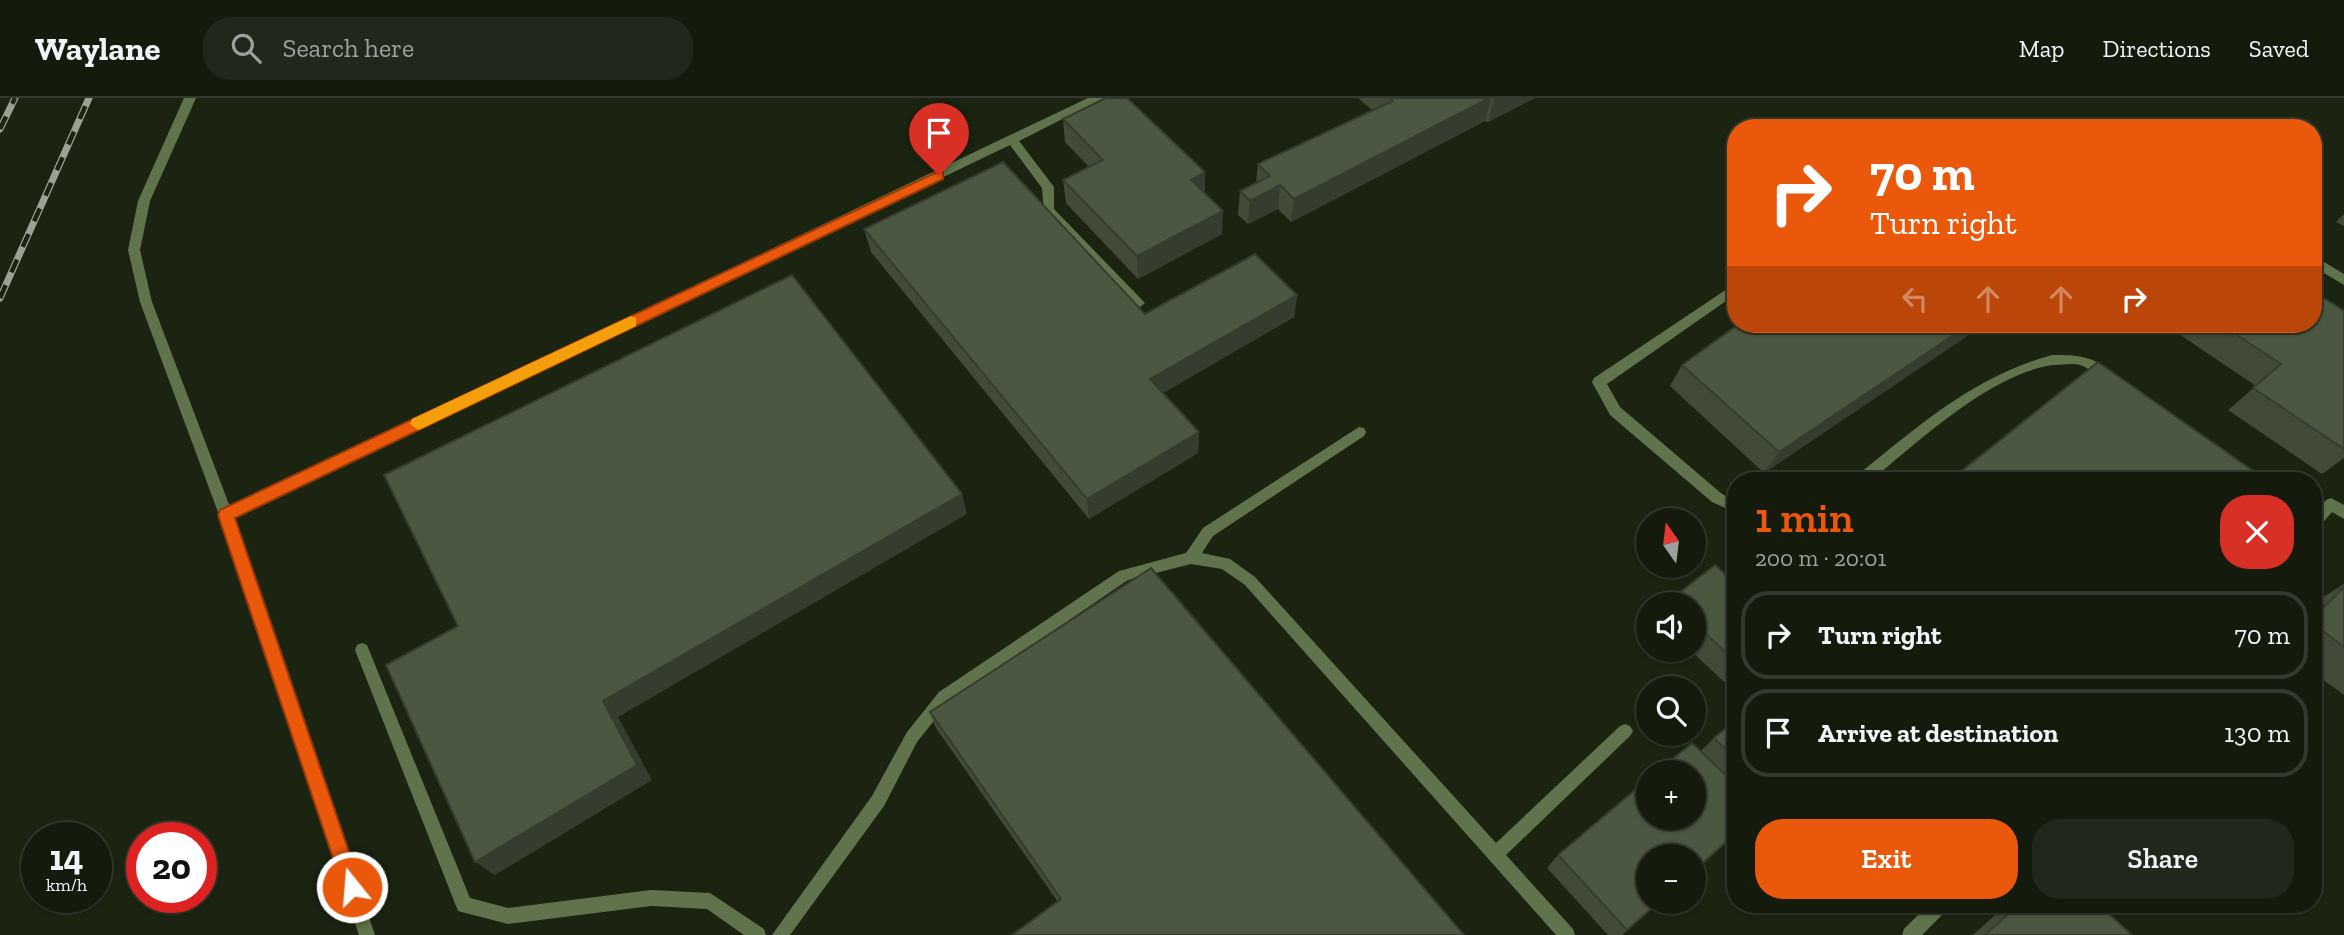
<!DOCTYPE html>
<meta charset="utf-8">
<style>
:root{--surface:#141b0d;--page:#21281b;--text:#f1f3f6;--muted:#9da19d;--line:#33392e;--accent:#ea580c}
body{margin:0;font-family:"Zilla Slab",serif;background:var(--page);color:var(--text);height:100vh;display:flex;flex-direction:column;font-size:26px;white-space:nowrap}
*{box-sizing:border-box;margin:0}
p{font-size:23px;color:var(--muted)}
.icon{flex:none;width:38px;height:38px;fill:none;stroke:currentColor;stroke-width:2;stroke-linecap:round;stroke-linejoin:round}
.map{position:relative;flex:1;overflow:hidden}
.drawer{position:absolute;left:1727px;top:374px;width:595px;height:441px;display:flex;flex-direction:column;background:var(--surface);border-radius:28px;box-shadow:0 2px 5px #0004,0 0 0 2px var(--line)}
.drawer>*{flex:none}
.top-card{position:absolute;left:1727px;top:21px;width:595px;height:214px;border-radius:28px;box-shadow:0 2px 5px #0004,0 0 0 2px var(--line);background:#ea580c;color:#fff;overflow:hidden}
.needle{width:46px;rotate:346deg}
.controls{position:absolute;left:1636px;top:410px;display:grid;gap:14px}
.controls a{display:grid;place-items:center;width:70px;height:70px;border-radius:50%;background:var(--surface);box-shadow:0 2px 5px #0004,0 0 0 2px var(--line);font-size:35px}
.speed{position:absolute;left:21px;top:724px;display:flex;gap:14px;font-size:35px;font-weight:700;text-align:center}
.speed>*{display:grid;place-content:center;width:91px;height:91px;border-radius:50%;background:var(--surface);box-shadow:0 2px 5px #0004,0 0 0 2px var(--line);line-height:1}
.speed small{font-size:18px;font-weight:400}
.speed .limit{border:10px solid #d22;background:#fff;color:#111}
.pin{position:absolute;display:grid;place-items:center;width:60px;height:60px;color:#fff;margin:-72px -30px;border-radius:50% 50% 50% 0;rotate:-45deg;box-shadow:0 0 7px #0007}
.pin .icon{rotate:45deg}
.me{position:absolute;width:77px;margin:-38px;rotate:343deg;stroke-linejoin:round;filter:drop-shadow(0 0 5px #0008)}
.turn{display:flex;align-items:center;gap:24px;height:147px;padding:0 28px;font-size:32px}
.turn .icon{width:91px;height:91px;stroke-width:2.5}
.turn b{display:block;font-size:49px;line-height:60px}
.lanes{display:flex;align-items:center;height:66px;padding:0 28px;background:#0003;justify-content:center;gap:35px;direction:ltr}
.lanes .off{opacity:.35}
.round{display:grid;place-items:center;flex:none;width:74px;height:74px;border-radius:28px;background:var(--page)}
.head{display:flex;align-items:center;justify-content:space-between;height:119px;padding:0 28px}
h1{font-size:42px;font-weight:600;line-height:52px;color:var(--accent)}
.button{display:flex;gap:14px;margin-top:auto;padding:14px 28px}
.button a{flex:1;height:80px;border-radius:28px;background:var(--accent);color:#fff;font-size:28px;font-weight:600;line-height:80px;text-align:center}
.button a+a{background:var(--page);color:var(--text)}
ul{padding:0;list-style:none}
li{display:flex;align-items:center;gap:21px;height:88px;margin:0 14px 10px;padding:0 14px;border:4px solid var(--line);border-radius:28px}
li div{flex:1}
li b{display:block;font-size:26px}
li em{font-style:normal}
header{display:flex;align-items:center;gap:42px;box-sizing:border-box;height:98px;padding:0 35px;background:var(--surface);border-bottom:2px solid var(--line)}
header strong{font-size:33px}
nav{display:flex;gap:38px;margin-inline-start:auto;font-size:24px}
.search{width:490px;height:63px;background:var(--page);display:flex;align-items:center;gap:18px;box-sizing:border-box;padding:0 24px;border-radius:28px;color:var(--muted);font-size:26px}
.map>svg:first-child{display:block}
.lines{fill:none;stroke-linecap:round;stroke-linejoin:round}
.service{fill:#60734c;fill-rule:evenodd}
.rail-casing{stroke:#9ba293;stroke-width:7}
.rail{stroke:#1b2411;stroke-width:4.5;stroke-dasharray:14;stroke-linecap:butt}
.wall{fill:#414b38}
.shaded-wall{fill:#353d2e}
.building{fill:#4c5741;stroke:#353d2e;stroke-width:2}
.route{fill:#ea580c;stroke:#983908;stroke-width:2}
.slow{fill:#f59e0b}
</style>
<header>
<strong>Waylane</strong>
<div class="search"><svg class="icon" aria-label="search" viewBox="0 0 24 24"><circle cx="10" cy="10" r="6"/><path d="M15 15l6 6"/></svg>Search here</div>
<nav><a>Map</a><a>Directions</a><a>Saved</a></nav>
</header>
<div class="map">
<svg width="2344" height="837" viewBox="0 0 2344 837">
<rect width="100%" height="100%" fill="#1b2411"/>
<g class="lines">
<path class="service" d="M184 0H196L150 103 140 152 152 204 230 409 1088 0H1104L1019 43 1054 89V111L1145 205 1139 210 1135 208 1044 115 1042 90 1010 47 234 420 375 837H359L219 417 140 204 128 152 138 103Z
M2314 158 2344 176V187L2314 169Z
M1736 185V196L1607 286 1620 309 1722 396 1736 403V415L1712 404 1610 317 1592 284 1594 280Z
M2052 257C2078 257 2097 257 2114 280L2112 284C2098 287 2093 270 2080 267 2073 265 2061 267 2053 267 1991 275 1917 345 1870 383H1853L1855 379C1919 328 1972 279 2052 257Z
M1359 329 1364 330 1366 334 1364 338 1213 438 1202 455 1230 461 1255 479 1496 745 1620 628 1625 626 1630 628 1633 633 1630 638 1506 757 1573 831 1575 837H1556L1245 487 1222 471 1191 466 1128 482 949 604 917 644 884 708 790 837H772L872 698 907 634 939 594 1119 473 1186 455 1203 430Z
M2331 400 2344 407V421L2332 414 2319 429 2314 431V416L2326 402Z
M362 545 367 547 369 552 470 800 508 810 651 792 710 795 764 831 766 837H744L707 811 651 808 508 826 458 813 355 552 357 547Z
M1928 807H1948L1946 813 1922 837H1902L1904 831Z"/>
<defs>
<path id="rail" d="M0 31 15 0
M0 200 89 0"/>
</defs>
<use href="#rail" class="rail-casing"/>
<use href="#rail" class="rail"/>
</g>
<path class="wall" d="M1358 0H1535L1488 24 1485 23 1291 124 1278 111 1248 126 1238 117 1240 93 1256 85 1258 66 1372 12Z
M1063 21 1205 74V95L1222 136 1138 181 1066 105 1063 82 1089 69 1065 44Z
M2344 116V128L2336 124Z
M864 131 1145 216 1297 197 1294 219 1163 295 1199 334 1198 355 1089 421 871 154Z
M2344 213V360L2322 376 2228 312 2256 288 2164 226H2314Z
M1739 226H1985L1764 375 1670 288 1682 267Z
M1736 486V595L1689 551H1694V506H1667L1670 502Z
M2344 486V597L2314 575V505Z
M930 614 1464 837 1058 804 936 630Z
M1736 622V735L1622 837H1608L1547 770 1558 757 1701 653 1714 640Z
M2006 807H2099L2132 837H1973Z"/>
<path class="shaded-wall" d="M1489 0H1491L1485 23 1291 124 1294 101Z
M1494 0H1535L1488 24Z
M1205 74V97L1191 82Z
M1280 87 1278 111 1248 126 1250 103Z
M1223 113 1222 136 1138 181 1137 158Z
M1297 197 1294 219 1151 302 1150 281Z
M1970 226H1985L1764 375 1779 354Z
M1199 334 1198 355 1089 421 1087 401Z
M962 396 967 416 618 619 652 682 495 777 475 764 603 603Z"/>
<path class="building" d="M1106 0H1127L1205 74 1191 82 1223 113 1137 158 1063 82 1103 62 1063 21Z
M1390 0H1489L1294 101 1280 87 1250 103 1240 93 1270 78 1258 66 1393 3Z
M1003 64 1145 216 1255 156 1297 197 1150 281 1199 334 1087 401 864 131Z
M792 177 962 396 603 603 637 667 475 764 386 567 458 528 384 377Z
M2314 194 2344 213V351L2253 290 2281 266 2220 226H2314Z
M1739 226H1970L1779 354 1682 267Z
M2098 264 2252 372 2240 383H1949Z
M1715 467 1736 486V564L1694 525V506H1673L1670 502Z
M1151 470 1464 837H1012L1061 801 930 614Z
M2344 489V549L2314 526V519Z
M1736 622V661L1714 640Z
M1692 645 1736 687V735L1694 773V758H1648V803H1660L1627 832 1558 757 1648 681V719H1694V674H1657Z
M2018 807H2099L2132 837H1985Z"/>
<path class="route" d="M939 73 943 74V81L235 420 361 789 359 796 352 798 345 796 218 417 220 412Z"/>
<path class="slow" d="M631 218 636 220V228L423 330 418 332 410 326 412 321Z"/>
</svg>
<div class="controls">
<a><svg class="needle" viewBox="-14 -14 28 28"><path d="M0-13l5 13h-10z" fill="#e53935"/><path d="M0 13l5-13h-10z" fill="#9da19d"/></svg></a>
<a><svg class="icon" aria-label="sound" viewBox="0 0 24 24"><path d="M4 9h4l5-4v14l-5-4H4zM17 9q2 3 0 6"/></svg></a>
<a><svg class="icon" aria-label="search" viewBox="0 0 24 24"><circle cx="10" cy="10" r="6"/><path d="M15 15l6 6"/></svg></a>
<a>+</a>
<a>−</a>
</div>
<div class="speed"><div>14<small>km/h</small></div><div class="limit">20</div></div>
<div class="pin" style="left:939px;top:77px;background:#d93025"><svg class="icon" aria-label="arrive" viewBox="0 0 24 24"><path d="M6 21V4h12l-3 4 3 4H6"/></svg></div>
<svg class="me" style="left:352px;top:789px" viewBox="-20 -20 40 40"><circle r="17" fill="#ea580c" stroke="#fff" stroke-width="3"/><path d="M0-11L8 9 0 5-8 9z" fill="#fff"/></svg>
<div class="top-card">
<div class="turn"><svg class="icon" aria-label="right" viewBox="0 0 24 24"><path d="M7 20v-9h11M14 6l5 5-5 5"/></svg><div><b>70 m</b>Turn right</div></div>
<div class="lanes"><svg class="icon off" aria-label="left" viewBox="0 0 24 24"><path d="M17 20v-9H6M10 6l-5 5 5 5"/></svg><svg class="icon off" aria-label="ahead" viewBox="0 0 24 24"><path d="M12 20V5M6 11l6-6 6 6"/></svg><svg class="icon off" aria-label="ahead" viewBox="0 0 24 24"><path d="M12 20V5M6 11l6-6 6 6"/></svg><svg class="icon" aria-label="right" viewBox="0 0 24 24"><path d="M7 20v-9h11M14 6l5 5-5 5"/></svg></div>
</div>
<section class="drawer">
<div class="head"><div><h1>1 min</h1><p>200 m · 20:01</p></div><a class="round" style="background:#d93025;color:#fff"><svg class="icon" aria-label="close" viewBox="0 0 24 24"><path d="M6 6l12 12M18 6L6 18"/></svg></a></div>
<ul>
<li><svg class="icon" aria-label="right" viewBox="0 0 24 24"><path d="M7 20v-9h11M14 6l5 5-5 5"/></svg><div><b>Turn right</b></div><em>70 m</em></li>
<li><svg class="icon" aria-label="arrive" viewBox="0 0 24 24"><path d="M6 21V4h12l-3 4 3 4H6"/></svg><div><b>Arrive at destination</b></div><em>130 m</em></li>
</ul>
<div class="button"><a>Exit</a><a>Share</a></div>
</section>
</div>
